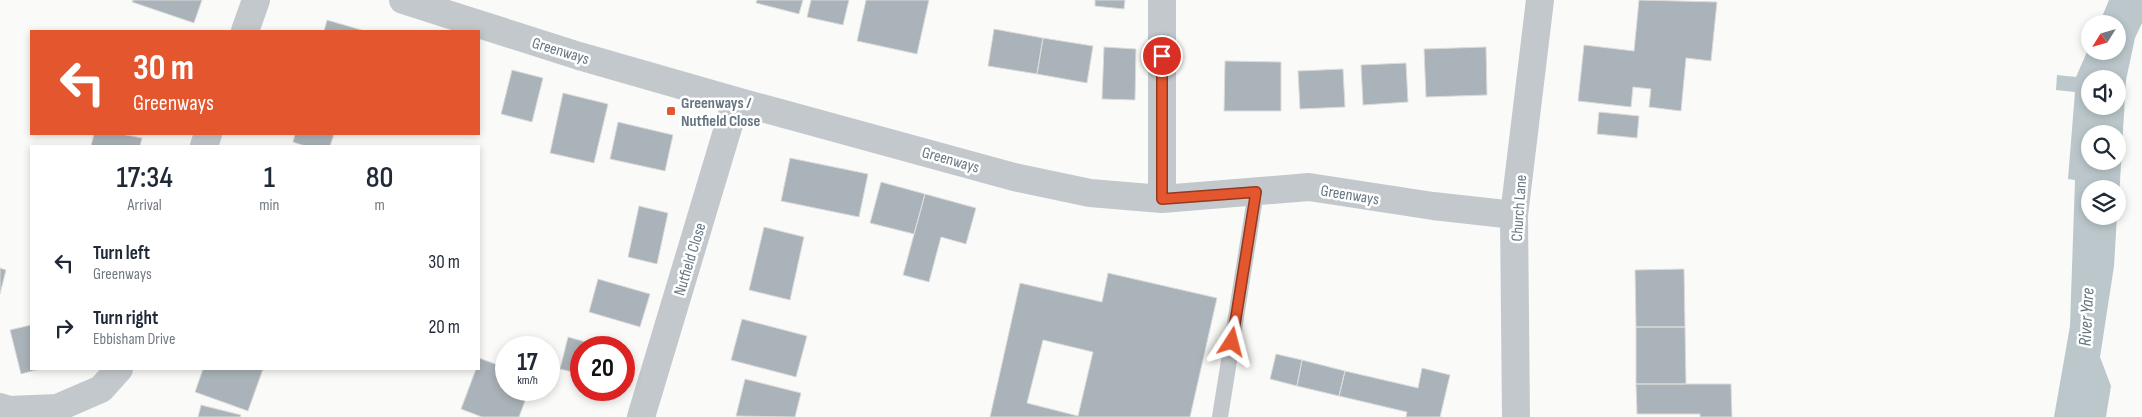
<!DOCTYPE html>
<style>
:root{--surface:#fff;--page:#f2f2f3;--text:#1f2937;--muted:#747a83}
body{margin:0;font-family:"Sofia Sans Condensed",sans-serif;background:var(--page);color:var(--text);height:100vh;display:flex;flex-direction:column;font-size:19px;white-space:nowrap}
*{box-sizing:border-box;margin:0}
p{font-size:16px;color:var(--muted)}
.icon{flex:none;width:28px;height:28px;fill:none;stroke:currentColor;stroke-width:2;stroke-linecap:round;stroke-linejoin:round}
.map{position:relative;flex:1;overflow:hidden}
.sheet{position:absolute;left:30px;top:145px;width:450px;height:225px;display:flex;flex-direction:column;background:var(--surface);border-radius:0px;box-shadow:0 2px 8px #0003}
.sheet>*{flex:none}
.hud{position:absolute;left:30px;top:30px;width:450px;height:105px;border-radius:0px;box-shadow:0 2px 8px #0003;background:#e4572e;color:#fff;overflow:hidden}
.needle{width:32px;rotate:233deg}
.tools{position:absolute;left:2081px;top:15px;display:grid;gap:10px}
.tools a{display:grid;place-items:center;width:45px;height:45px;border-radius:50%;background:var(--surface);box-shadow:0 2px 8px #0003;font-size:25px}
.speed{position:absolute;left:495px;top:336px;display:flex;gap:10px;font-size:25px;font-weight:700;text-align:center}
.speed>*{display:grid;place-content:center;width:65px;height:65px;border-radius:50%;background:var(--surface);box-shadow:0 2px 8px #0003;line-height:1}
.speed small{font-size:12px;font-weight:400}
.speed .limit{border:8px solid #d22;background:#fff;color:#111}
.pin{position:absolute;display:grid;place-items:center;width:42px;height:42px;color:#fff;margin:-21px;border:2px solid #fff;border-radius:50%;box-shadow:0 1px 5px #0007}
.me{position:absolute;width:55px;margin:-28px;rotate:9deg;stroke-linejoin:round;filter:drop-shadow(0 0 4px #0008)}
.turn{display:flex;align-items:center;gap:18px;height:105px;padding:0 20px;font-size:22px}
.turn .icon{width:65px;height:65px;stroke-width:2.5}
.turn b{display:block;font-size:35px;line-height:42px}
.eta{display:flex;justify-content:space-evenly;align-items:center;height:85px;text-align:center}
.eta b{font-size:30px;font-weight:600;line-height:35px}
ul{padding:0;list-style:none}
li{display:flex;align-items:center;gap:15px;height:65px;padding:0 20px}
li div{flex:1}
li b{display:block;font-size:19px}
li em{font-style:normal}
.map>svg:first-child{display:block}
.water{fill:#bbc7cb;fill-rule:evenodd}
.building{fill:#aab3b9;stroke:#dcdcda;fill-rule:evenodd}
.lines{fill:none;stroke-linecap:round;stroke-linejoin:round}
.service{stroke:#c3c8cc;stroke-width:16}
.minor{stroke:#c3c8cc;stroke-width:28}
.route-casing{stroke:#94391e;stroke-width:12}
.route{stroke:#e4572e;stroke-width:9}
.poi-dot{fill:#e4572e;stroke:#fff;stroke-width:2}
.labels{text-anchor:middle;stroke-width:5;stroke-linejoin:round;paint-order:stroke}
.street-label{font-size:16px;fill:#657683;stroke:#fff}
.poi-label{font-size:16px;font-weight:bold;fill:#657683;stroke:#fff;text-anchor:start}
.water-label{font-size:18px;font-style:italic;fill:#60757c;stroke:#fff}
</style>
<div class="map">
<svg width="2142" height="417" viewBox="0 0 2142 417">
<rect width="100%" height="100%" fill="#fafaf8"/>
<path class="water" d="M2109 0H2142V23L2135 38 2126 80 2118 215V189H2090V216H2117L2114 266 2100 357 2111 386 2106 417H2054L2070 326 2075 180 2068 179 2075 92 2056 90 2057 75 2076 77 2090 45V51H2118V24H2099ZM2090 79H2118V106H2090ZM2090 134H2118V161H2090Z"/>
<path class="building" d="M133 0H202L194 23 132 2Z
M757 0H803L799 14 756 3Z
M811 0H849L843 25 807 17Z
M866 0H929L917 54 857 41Z
M1095 0H1125L1124 9 1095 6Z
M1639 0 1717 2 1711 61 1686 58 1681 111 1649 107 1651 89 1633 87 1631 107 1578 101 1584 45 1634 51Z
M327 20 365 31H324Z
M994 29 1043 38 1037 74 988 66Z
M1043 38 1093 46 1087 83 1037 74Z
M1104 47 1136 49 1135 100 1102 99Z
M1486 47 1487 95 1426 97 1424 49Z
M1225 61 1281 62V111H1224Z
M1406 63 1408 102 1363 105 1361 65Z
M1343 69 1345 107 1300 109 1298 71Z
M512 70 543 78 532 122 501 114Z
M563 93 608 104 594 163 550 153Z
M1599 112 1639 116 1637 138 1597 134Z
M618 122 673 135 665 171 610 159Z
M94 134H121L142 138 140 146H91Z
M295 134H334L330 146H305L293 142Z
M790 158 868 174 859 217 781 201Z
M881 182 925 194 914 234 870 223Z
M925 194 976 208 966 244 941 237 929 282 903 275Z
M639 206 668 213 657 264 628 257Z
M764 227 804 237 790 300 749 290Z
M0 268 6 270 0 294Z
M1684 269 1685 327H1636L1635 270Z
M1108 273 1217 298 1190 417H990L1020 283 1102 302ZM1043 340 1093 352 1078 416 1027 403Z
M598 279 650 294 640 327 589 312Z
M742 319 807 336 796 377 731 360Z
M31 325V369H40L21 374 10 330Z
M1636 327H1685L1686 384H1636Z
M568 337 607 348H581V374L560 369Z
M1276 354 1302 360 1297 386 1270 379Z
M479 358 506 368V390H529L519 417H482L461 409 476 369H479Z
M1302 360 1345 371 1339 396 1297 386Z
M1422 368 1450 375 1440 417H1406L1407 412 1339 396 1345 371 1418 388Z
M203 369H263L248 411 195 392Z
M745 379 801 393 795 417 736 416Z
M1636 384H1731L1732 417H1700V414H1637Z
M201 405 241 415 240 417H198Z"/>
<g class="lines">
<path class="service" d="M1220 417 1256 192"/>
<path class="minor" d="M403 0 579 56 736 101 1014 177 1090 193 1162 199 1309 187 1433 206 1514 215
M1162 0V199
M245 31 256 0
M204 146 208 134
M0 407 9 410 57 408 101 389 119 369
M641 417 736 101
M1516 417 1514 215 1540 0"/>
</g>
<g class="lines">
<defs>
<path id="route" d="M1162 56V199L1256 192 1232 342"/>
</defs>
<use href="#route" class="route-casing"/>
<use href="#route" class="route"/>
</g>
<rect class="poi-dot" x="666" y="106" width="10" height="10" rx="2.5"/>
<g class="labels">
<g class="street-label">
<text transform="translate(561 50) rotate(17)" y="6">Greenways</text>
<text transform="translate(951 159) rotate(16)" y="6">Greenways</text>
<text transform="translate(1350 194) rotate(9)" y="6">Greenways</text>
<text transform="translate(1518 208) rotate(-86)" y="6">Church Lane</text>
<text transform="translate(689 259) rotate(-73)" y="6">Nutfield Close</text>
</g>
<g class="poi-label">
<text x="681" y="108">Greenways /<tspan x="681" dy="18">Nutfield Close</tspan></text>
</g>
<g class="water-label">
<text transform="translate(2086 317) rotate(-87)" y="6">River Yare</text>
</g>
</g>
</svg>
<div class="tools">
<a><svg class="needle" viewBox="-14 -14 28 28"><path d="M0-13l5 13h-10z" fill="#e53935"/><path d="M0 13l5-13h-10z" fill="#747a83"/></svg></a>
<a><svg class="icon" aria-label="sound" viewBox="0 0 24 24"><path d="M4 9h4l5-4v14l-5-4H4zM17 9q2 3 0 6"/></svg></a>
<a><svg class="icon" aria-label="search" viewBox="0 0 24 24"><circle cx="10" cy="10" r="6"/><path d="M15 15l6 6"/></svg></a>
<a><svg class="icon" aria-label="layers" viewBox="0 0 24 24"><path d="M12 4l9 5-9 5-9-5zM3 14l9 5 9-5"/></svg></a>
</div>
<div class="speed"><div>17<small>km/h</small></div><div class="limit">20</div></div>
<div class="pin" style="left:1162px;top:56px;background:#d93025"><svg class="icon" aria-label="arrive" viewBox="0 0 24 24"><path d="M6 21V4h12l-3 4 3 4H6"/></svg></div>
<svg class="me" style="left:1232px;top:342px" viewBox="-20 -20 40 40"><path d="M0-17L14 15 0 8-14 15z" fill="#e4572e" stroke="#fff" stroke-width="4"/></svg>
<div class="hud">
<div class="turn"><svg class="icon" aria-label="left" viewBox="0 0 24 24"><path d="M17 20v-9H6M10 6l-5 5 5 5"/></svg><div><b>30 m</b>Greenways</div></div>
</div>
<section class="sheet">
<div class="eta">
<div><b>17:34</b><p>Arrival</p></div>
<div><b>1</b><p>min</p></div>
<div><b>80</b><p>m</p></div>
</div>
<ul>
<li><svg class="icon" aria-label="left" viewBox="0 0 24 24"><path d="M17 20v-9H6M10 6l-5 5 5 5"/></svg><div><b>Turn left</b><p>Greenways</p></div><em>30 m</em></li>
<li><svg class="icon" aria-label="right" viewBox="0 0 24 24"><path d="M7 20v-9h11M14 6l5 5-5 5"/></svg><div><b>Turn right</b><p>Ebbisham Drive</p></div><em>20 m</em></li>
</ul>
</section>
</div>
